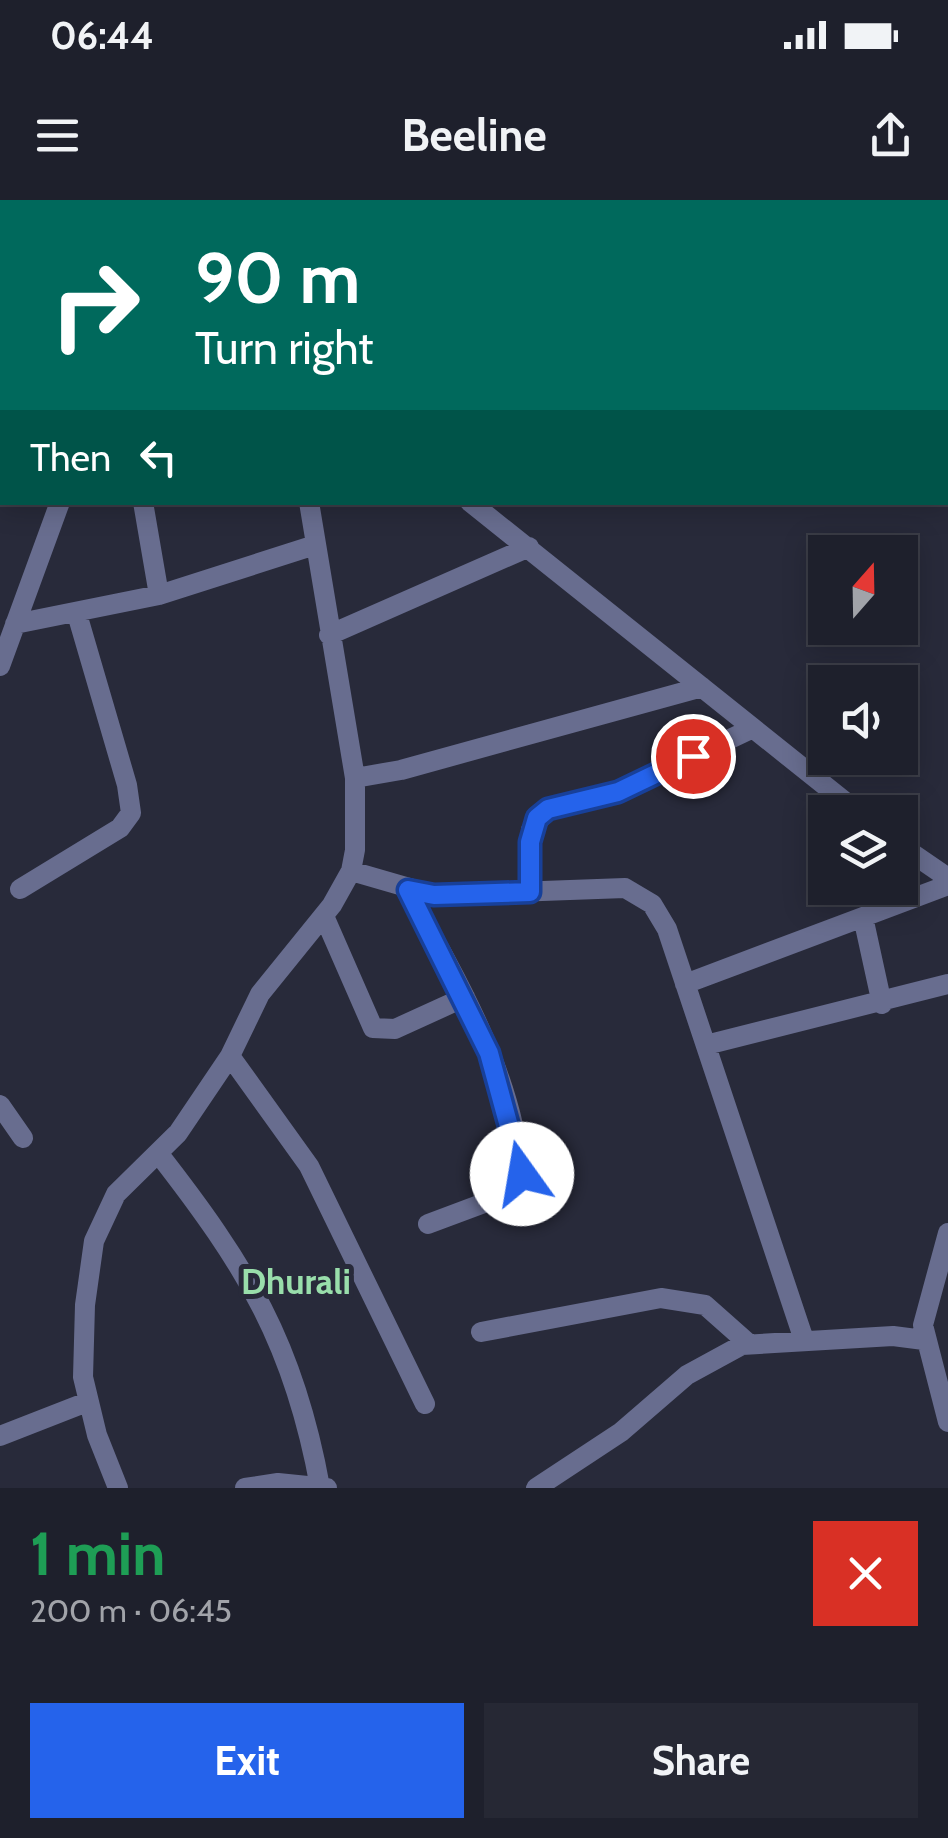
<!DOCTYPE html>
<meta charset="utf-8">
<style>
:root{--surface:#1e202c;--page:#262834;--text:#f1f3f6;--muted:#a1a3a9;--line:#3c3e48;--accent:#2563eb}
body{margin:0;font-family:Cabin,sans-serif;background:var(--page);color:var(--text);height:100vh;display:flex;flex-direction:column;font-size:38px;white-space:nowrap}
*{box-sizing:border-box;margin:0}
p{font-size:32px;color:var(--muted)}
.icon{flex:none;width:55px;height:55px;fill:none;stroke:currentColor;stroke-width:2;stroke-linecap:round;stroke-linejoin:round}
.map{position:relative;height:1288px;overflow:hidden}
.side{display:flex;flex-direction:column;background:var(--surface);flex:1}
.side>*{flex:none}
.banner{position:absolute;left:0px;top:0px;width:950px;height:305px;box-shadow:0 5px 25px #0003,0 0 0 2px var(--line);background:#00695c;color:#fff;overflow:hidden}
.needle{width:65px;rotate:20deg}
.tools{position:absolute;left:808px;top:335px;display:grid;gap:20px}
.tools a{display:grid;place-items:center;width:110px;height:110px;border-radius:0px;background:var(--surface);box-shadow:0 5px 25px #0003,0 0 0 2px var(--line);font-size:50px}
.pin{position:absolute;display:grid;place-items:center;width:85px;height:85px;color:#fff;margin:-42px;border:5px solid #fff;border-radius:50%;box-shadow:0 2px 10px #0007}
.me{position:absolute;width:110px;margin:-55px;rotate:347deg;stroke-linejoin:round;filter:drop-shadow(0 0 8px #0008)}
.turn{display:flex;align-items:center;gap:35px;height:210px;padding:0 30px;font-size:45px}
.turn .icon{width:130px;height:130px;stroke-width:2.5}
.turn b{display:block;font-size:70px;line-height:85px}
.then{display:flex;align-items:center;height:95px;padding:0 30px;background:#0003;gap:20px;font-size:38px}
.round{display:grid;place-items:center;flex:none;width:105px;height:105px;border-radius:0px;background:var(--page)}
.overview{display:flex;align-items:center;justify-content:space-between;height:170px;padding:0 30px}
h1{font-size:60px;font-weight:700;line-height:75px;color:#1e9e55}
.button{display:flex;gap:20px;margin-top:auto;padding:20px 30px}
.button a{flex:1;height:115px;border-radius:0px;background:var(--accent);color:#fff;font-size:40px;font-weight:700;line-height:115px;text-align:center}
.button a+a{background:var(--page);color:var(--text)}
.status{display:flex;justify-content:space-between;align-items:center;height:70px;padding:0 50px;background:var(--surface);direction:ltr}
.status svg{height:28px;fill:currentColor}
header{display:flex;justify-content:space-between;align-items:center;height:130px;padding:0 30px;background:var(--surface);font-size:45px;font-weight:700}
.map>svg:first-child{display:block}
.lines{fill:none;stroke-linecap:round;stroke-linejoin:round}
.street{stroke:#686d8f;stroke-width:20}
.route-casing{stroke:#184099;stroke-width:25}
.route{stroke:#2563eb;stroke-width:18}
.labels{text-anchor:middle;stroke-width:10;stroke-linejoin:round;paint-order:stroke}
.quarter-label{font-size:35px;font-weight:bold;fill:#99deab;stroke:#282a3a}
</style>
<div class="status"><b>06:44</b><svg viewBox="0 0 49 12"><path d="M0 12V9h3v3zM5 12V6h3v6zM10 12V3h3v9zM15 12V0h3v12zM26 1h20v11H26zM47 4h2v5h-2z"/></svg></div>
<header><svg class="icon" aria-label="menu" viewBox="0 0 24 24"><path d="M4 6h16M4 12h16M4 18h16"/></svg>Beeline<svg class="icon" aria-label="share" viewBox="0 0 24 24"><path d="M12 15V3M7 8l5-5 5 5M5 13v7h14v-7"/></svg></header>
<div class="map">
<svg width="948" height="1288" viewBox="0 0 948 1288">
<rect width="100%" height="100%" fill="#282a3a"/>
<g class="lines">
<path class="street" d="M163 2 164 0
M143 302 159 395
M470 302 858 612
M15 424 159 395 315 345
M329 435 529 347
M0 466 60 302
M355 578 401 570 702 487
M900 645 948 678
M351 671 434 695 625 688 652 704 667 729 804 1140
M20 689 120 628 131 613 127 585 77 414
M407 691C456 777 512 873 521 974L508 994 428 1024
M530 692 531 630 548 609 618 592 751 529
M324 716 373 828 395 829 465 797
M863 717 882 804
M685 784 948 685
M706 845 948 784
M230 856 309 966 425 1204
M0 905 23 938
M158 953C246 1066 294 1143 320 1287
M948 1033 923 1125 948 1222
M481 1132 661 1098 705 1105 749 1144
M0 1236 87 1202
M118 1288 97 1235 83 1177 85 1105 94 1041 116 994 178 933 230 856 260 794 332 705 351 671 355 650V578L309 302
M245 1288 278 1283 327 1288
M536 1288 621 1232 687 1175 742 1145 893 1136 924 1140"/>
</g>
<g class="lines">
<defs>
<path id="route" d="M522 974 489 853 408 690 434 695 530 692V642L537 618 548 609 618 592 693 556"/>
</defs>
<use href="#route" class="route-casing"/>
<use href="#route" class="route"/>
</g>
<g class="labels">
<g class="quarter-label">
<text x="296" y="1094">Dhurali</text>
</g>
</g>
</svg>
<div class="tools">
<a><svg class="needle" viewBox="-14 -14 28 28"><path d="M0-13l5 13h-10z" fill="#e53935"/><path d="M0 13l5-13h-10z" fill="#a1a3a9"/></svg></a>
<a><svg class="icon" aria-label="sound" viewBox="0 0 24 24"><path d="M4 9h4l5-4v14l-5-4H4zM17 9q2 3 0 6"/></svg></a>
<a><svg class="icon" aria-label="layers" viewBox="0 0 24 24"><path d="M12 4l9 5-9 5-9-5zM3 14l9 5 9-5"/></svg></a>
</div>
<div class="pin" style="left:693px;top:556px;background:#d93025"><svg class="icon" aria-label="arrive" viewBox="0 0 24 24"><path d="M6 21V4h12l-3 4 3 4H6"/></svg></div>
<svg class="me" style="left:522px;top:974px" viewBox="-20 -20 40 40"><circle r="19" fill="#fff"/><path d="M0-13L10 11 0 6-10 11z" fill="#2563eb"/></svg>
<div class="banner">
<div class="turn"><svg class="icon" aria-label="right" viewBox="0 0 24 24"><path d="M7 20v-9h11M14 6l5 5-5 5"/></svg><div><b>90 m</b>Turn right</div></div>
<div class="then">Then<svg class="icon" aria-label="left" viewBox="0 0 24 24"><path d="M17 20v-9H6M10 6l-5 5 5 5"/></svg></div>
</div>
</div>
<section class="side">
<div class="overview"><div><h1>1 min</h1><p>200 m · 06:45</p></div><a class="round" style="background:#d93025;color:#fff"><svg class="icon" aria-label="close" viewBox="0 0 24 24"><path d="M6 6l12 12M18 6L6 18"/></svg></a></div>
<div class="button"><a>Exit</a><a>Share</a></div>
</section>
